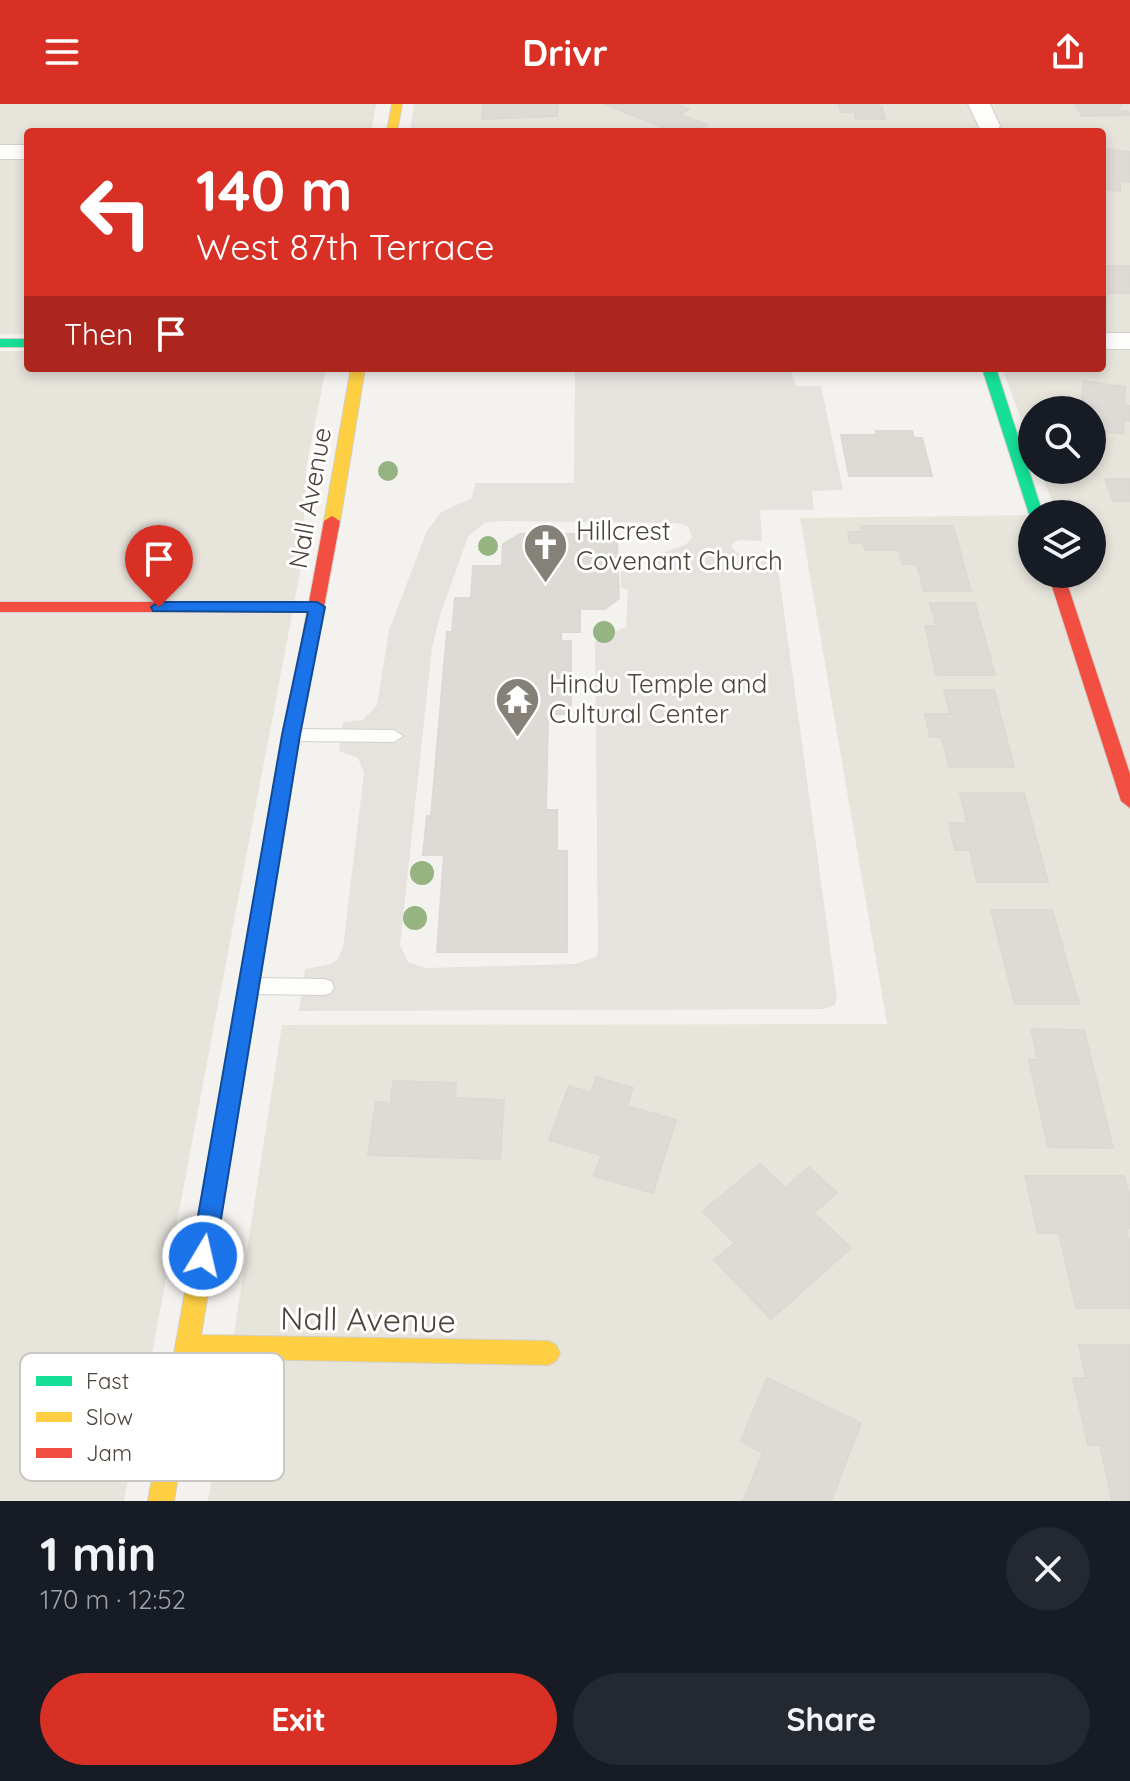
<!DOCTYPE html>
<meta charset="utf-8">
<style>
:root{--surface:#171b24;--page:#242831;--text:#f1f3f6;--muted:#9ea1a6;--accent:#d93025}
body{margin:0;font-family:Quicksand,sans-serif;background:var(--page);color:var(--text);height:100vh;display:flex;flex-direction:column;font-size:30px;white-space:nowrap}
*{box-sizing:border-box;margin:0}
p{font-size:26px;color:var(--muted)}
.icon{flex:none;width:44px;height:44px;fill:none;stroke:currentColor;stroke-width:2;stroke-linecap:round;stroke-linejoin:round}
.map{position:relative;height:1397px;overflow:hidden}
.panel{display:flex;flex-direction:column;background:var(--surface);flex:1}
.panel>*{flex:none}
.top-card{position:absolute;left:24px;top:24px;width:1082px;height:244px;border-radius:8px;box-shadow:0 4px 12px #0003;background:#d93025;color:#fff;overflow:hidden}
.tools{position:absolute;left:1018px;top:292px;display:grid;gap:16px}
.tools a{display:grid;place-items:center;width:88px;height:88px;border-radius:50%;background:var(--surface);box-shadow:0 4px 12px #0003;font-size:40px}
.pin{position:absolute;display:grid;place-items:center;width:68px;height:68px;color:#fff;margin:-82px -34px;border-radius:50% 50% 50% 0;rotate:-45deg;box-shadow:0 0 8px #0007}
.pin .icon{rotate:45deg}
.me{position:absolute;width:88px;margin:-44px;rotate:9deg;stroke-linejoin:round;filter:drop-shadow(0 0 6px #0008)}
.turn{display:flex;align-items:center;gap:28px;height:168px;padding:0 40px;font-size:36px}
.turn .icon{width:104px;height:104px;stroke-width:2.5}
.turn b{display:block;font-size:56px;line-height:68px}
.then{display:flex;align-items:center;height:76px;padding:0 40px;background:#0003;gap:16px;font-size:30px}
.round{display:grid;place-items:center;flex:none;width:84px;height:84px;border-radius:42px;background:var(--page)}
.head{display:flex;align-items:center;justify-content:space-between;height:136px;padding:0 40px}
h1{font-size:48px;font-weight:700;line-height:60px}
.action{display:flex;gap:16px;margin-top:auto;padding:16px 40px}
.action a{flex:1;height:92px;border-radius:48px;background:var(--accent);color:#fff;font-size:32px;font-weight:700;line-height:92px;text-align:center}
.action a+a{background:var(--page);color:var(--text)}
header{display:flex;justify-content:space-between;align-items:center;height:104px;padding:0 40px;background:var(--accent);color:#fff;font-size:36px;font-weight:700}
.map>svg:first-child{display:block}
.residential{fill:#e7e4dc}
.parking{fill:#e6e3df;fill-rule:evenodd}
.building{fill:#dedbd6;stroke:#dcd9d4;stroke-width:2}
.lines{fill:none;stroke-linecap:round;stroke-linejoin:round}
.lane-casing{stroke:#d2d0cb;stroke-width:2}
.street-casing{stroke:#d2d0cb;stroke-width:2}
.fast-casing{stroke:#d3cfc5;stroke-width:2}
.slow-casing{stroke:#d3cfc5;stroke-width:2}
.jam-casing{stroke:#d3cfc5;stroke-width:2}
.lane{fill:#fdfdfc;fill-rule:evenodd}
.street{fill:#fdfdfc;fill-rule:evenodd}
.fast{fill:#16e098;fill-rule:evenodd}
.slow{fill:#ffcf43;fill-rule:evenodd}
.jam{fill:#f24e42;fill-rule:evenodd}
.tree{fill:#96b382}
.route{fill:#1a73e8;stroke:#114b97;stroke-width:2}
.labels{text-anchor:middle;stroke-width:6;stroke-linejoin:round;paint-order:stroke}
.street-label{font-size:26px;fill:#4b4439;stroke:#fff}
.poi-label{font-size:26px;fill:#4b4439;stroke:#fff;text-anchor:start}
.near-street-label{font-size:32px;fill:#4b4439;stroke:#fff}
.key{fill:#fff;stroke:#c9c7c4;stroke-width:2}
.key-label{font-size:22px;fill:#4b4439}
</style>
<header><svg class="icon" aria-label="menu" viewBox="0 0 24 24"><path d="M4 6h16M4 12h16M4 18h16"/></svg>Drivr<svg class="icon" aria-label="share" viewBox="0 0 24 24"><path d="M12 15V3M7 8l5-5 5 5M5 13v7h14v-7"/></svg></header>
<div class="map">
<svg width="1130" height="1397" viewBox="0 0 1130 1397">
<rect width="100%" height="100%" fill="#f4f2ee"/>
<path class="residential" d="M0 0H376L371 28H28V230H0Z
M414 0H1130V228L1102 229V28H410Z
M1102 244H1130V1397H208L282 921 887 920 800 414 1032 411V470H1092V410H1057L1040 366H1092V306H1032V344L1002 264H1102Z
M0 247H28V264H326L306 364 302 458 124 1397H0Z"/>
<path class="parking" d="M684 264 791 267 796 282H821L843 386 812 387 814 406H760L762 437 740 436 734 438 731 443 737 449 776 450 837 894 835 901 824 905 299 907 305 865 331 860 338 855 343 843 364 669 358 654 339 647 343 618 363 616 377 601 389 526 427 427 441 408 472 394 475 379H574L575 267H681ZM501 417 675 419 688 422 692 434 685 441 649 454 650 467H621V484L628 485 626 523 595 537 598 848 596 853 575 860 425 864 408 858 400 841 432 544 440 511 468 433 484 419Z"/>
<path class="building" d="M483 0H558L557 12 482 15Z
M604 0H676L689 5 679 10 707 21 694 28H675Z
M839 0H874L882 3 885 15H856L854 8H841Z
M1075 0H1120L1121 2H1117L1120 8 1128 7 1130 11 1082 12Z
M1102 45 1130 48V78L1120 77V87L1102 85Z
M1102 162H1130V189H1103L1106 195H1102Z
M1084 277 1125 283 1124 301 1130 302V317L1124 316 1123 330 1092 325V306H1081Z
M876 327H912L914 334H922L932 372H849L841 331H877Z
M1105 375H1130V397H1113Z
M861 422H953L971 487H924L917 460H902L899 446H865L863 439H850L848 428H862Z
M520 430H601L617 439 619 494 605 505H580V528H452L455 494H471L473 462H502L503 440Z
M930 499H975L995 571H936L925 522H936Z
M447 528H561V537H571V610H548L546 706H557V747H567V848H437L444 751H423L427 712H431Z
M944 586H994L1014 663H949L942 633H930L925 610H950Z
M960 689H1024L1048 778H977L970 746H955L949 719H967Z
M991 806H1052L1079 900H1015Z
M1031 925 1084 926 1113 1044 1048 1043 1029 956H1038Z
M596 973 633 984 627 1002 676 1016 653 1089 594 1072 601 1051 549 1036 569 982 591 989Z
M393 977 456 979 455 994 504 996 500 1055 368 1051 376 998 391 999Z
M760 1060 785 1084 809 1063 837 1089 814 1109 851 1144 771 1215 714 1156 735 1139 703 1107Z
M1025 1072H1124L1130 1093V1124H1126L1130 1141V1204H1076L1059 1129H1038Z
M1079 1241H1130V1397H1112L1100 1341H1088L1073 1274H1086Z
M767 1274 861 1319 831 1397H743L763 1349 741 1337Z"/>
<g class="lines">
<defs>
<path id="lane" d="M291 625 394 626 403 632 394 638 291 637 282 631Z
M251 874 324 875 331 877 334 883 331 889 324 891 251 890 244 888 241 882 244 876Z"/>
<path id="street" d="M968 0H990L1000 22 997 27H981Z
M0 41H28V55H0Z
M1102 229H1130V245H1102Z"/>
<path id="fast" d="M0 235H28V243H0Z
M982 264H996L1043 410H1032V414L1029 410Z"/>
<path id="slow" d="M392 0H402L397 28H387Z
M351 264H365L340 417 332 422 324 417Z
M219 1048 227 1051 230 1058 201 1231 548 1237 556 1241 560 1249 556 1257 548 1261 197 1254 174 1397H148L208 1058 211 1051Z"/>
<path id="jam" d="M332 412 340 417 300 631 230 1058 227 1065 219 1068 211 1065 208 1058 307 508H0V498H309L324 417Z
M1048 470H1064L1130 670V704L1121 697Z"/>
</defs>
<use href="#lane" class="lane-casing"/>
<use href="#street" class="street-casing"/>
<use href="#fast" class="fast-casing"/>
<use href="#slow" class="slow-casing"/>
<use href="#jam" class="jam-casing"/>
<use href="#lane" class="lane"/>
<use href="#street" class="street"/>
<use href="#fast" class="fast"/>
<use href="#slow" class="slow"/>
<use href="#jam" class="jam"/>
</g>
<g class="tree">
<circle cx="388" cy="367" r="10"/>
<circle cx="488" cy="442" r="10"/>
<circle cx="604" cy="528" r="11"/>
<circle cx="422" cy="769" r="12"/>
<circle cx="415" cy="814" r="12"/>
</g>
<path class="route" d="M159 498H317L325 503 300 631 215 1152 211 1160 203 1163 195 1160 191 1152 282 631 308 508 153 507 151 503Z"/>
<defs>
<symbol id="church-pin" viewBox="-11 -11 22 30"><path d="M0 17L-7.5 6A9.5 9.5 0 1 1 7.5 6Z" fill="#868178" stroke="#fff"/><path d="M-1.2-6h2.4v3.5h3.3v2.4h-3.3V6h-2.4V-.1h-3.3v-2.4h3.3Z" fill="#fff"/></symbol>
<symbol id="temple-pin" viewBox="-11 -11 22 30"><path d="M0 17L-7.5 6A9.5 9.5 0 1 1 7.5 6Z" fill="#868178" stroke="#fff"/><path d="M0-6L5-2H3V0L6.5 2.5H4V6H1.5V3h-3V6H-4V2.5H-6.5L-3 0V-2H-5Z" fill="#fff"/></symbol>
</defs>
<g fill-rule="evenodd">
<use href="#church-pin" x="520" y="416" width="51" height="69"/>
<use href="#temple-pin" x="492" y="570" width="51" height="69"/>
</g>
<g class="labels">
<g class="street-label">
<text transform="translate(310 394) rotate(-80)" y="9">Nall Avenue</text>
</g>
<g class="poi-label">
<text x="576" y="436">Hillcrest<tspan x="576" dy="30">Covenant Church</tspan></text>
<text x="549" y="589">Hindu Temple and<tspan x="549" dy="30">Cultural Center</tspan></text>
</g>
<g class="near-street-label">
<text transform="translate(368 1216) rotate(1)" y="11">Nall Avenue</text>
</g>
</g>
<rect x="20" y="1249" width="264" height="128" rx="12" class="key"/>
<rect x="36" y="1272" width="36" height="10" fill="#16e098"/>
<rect x="36" y="1308" width="36" height="10" fill="#ffcf43"/>
<rect x="36" y="1344" width="36" height="10" fill="#f24e42"/>
<g class="key-label">
<text x="86" y="1285">Fast</text>
<text x="86" y="1321">Slow</text>
<text x="86" y="1357">Jam</text>
</g>
</svg>
<div class="tools">
<a><svg class="icon" aria-label="search" viewBox="0 0 24 24"><circle cx="10" cy="10" r="6"/><path d="M15 15l6 6"/></svg></a>
<a><svg class="icon" aria-label="layers" viewBox="0 0 24 24"><path d="M12 4l9 5-9 5-9-5zM3 14l9 5 9-5"/></svg></a>
</div>
<div class="pin" style="left:159px;top:503px;background:#d93025"><svg class="icon" aria-label="arrive" viewBox="0 0 24 24"><path d="M6 21V4h12l-3 4 3 4H6"/></svg></div>
<svg class="me" style="left:203px;top:1152px" viewBox="-20 -20 40 40"><circle r="17" fill="#1a73e8" stroke="#fff" stroke-width="3"/><path d="M0-11L8 9 0 5-8 9z" fill="#fff"/></svg>
<div class="top-card">
<div class="turn"><svg class="icon" aria-label="left" viewBox="0 0 24 24"><path d="M17 20v-9H6M10 6l-5 5 5 5"/></svg><div><b>140 m</b>West 87th Terrace</div></div>
<div class="then">Then<svg class="icon" aria-label="arrive" viewBox="0 0 24 24"><path d="M6 21V4h12l-3 4 3 4H6"/></svg></div>
</div>
</div>
<section class="panel">
<div class="head"><div><h1>1 min</h1><p>170 m · 12:52</p></div><a class="round"><svg class="icon" aria-label="close" viewBox="0 0 24 24"><path d="M6 6l12 12M18 6L6 18"/></svg></a></div>
<div class="action"><a>Exit</a><a>Share</a></div>
</section>
